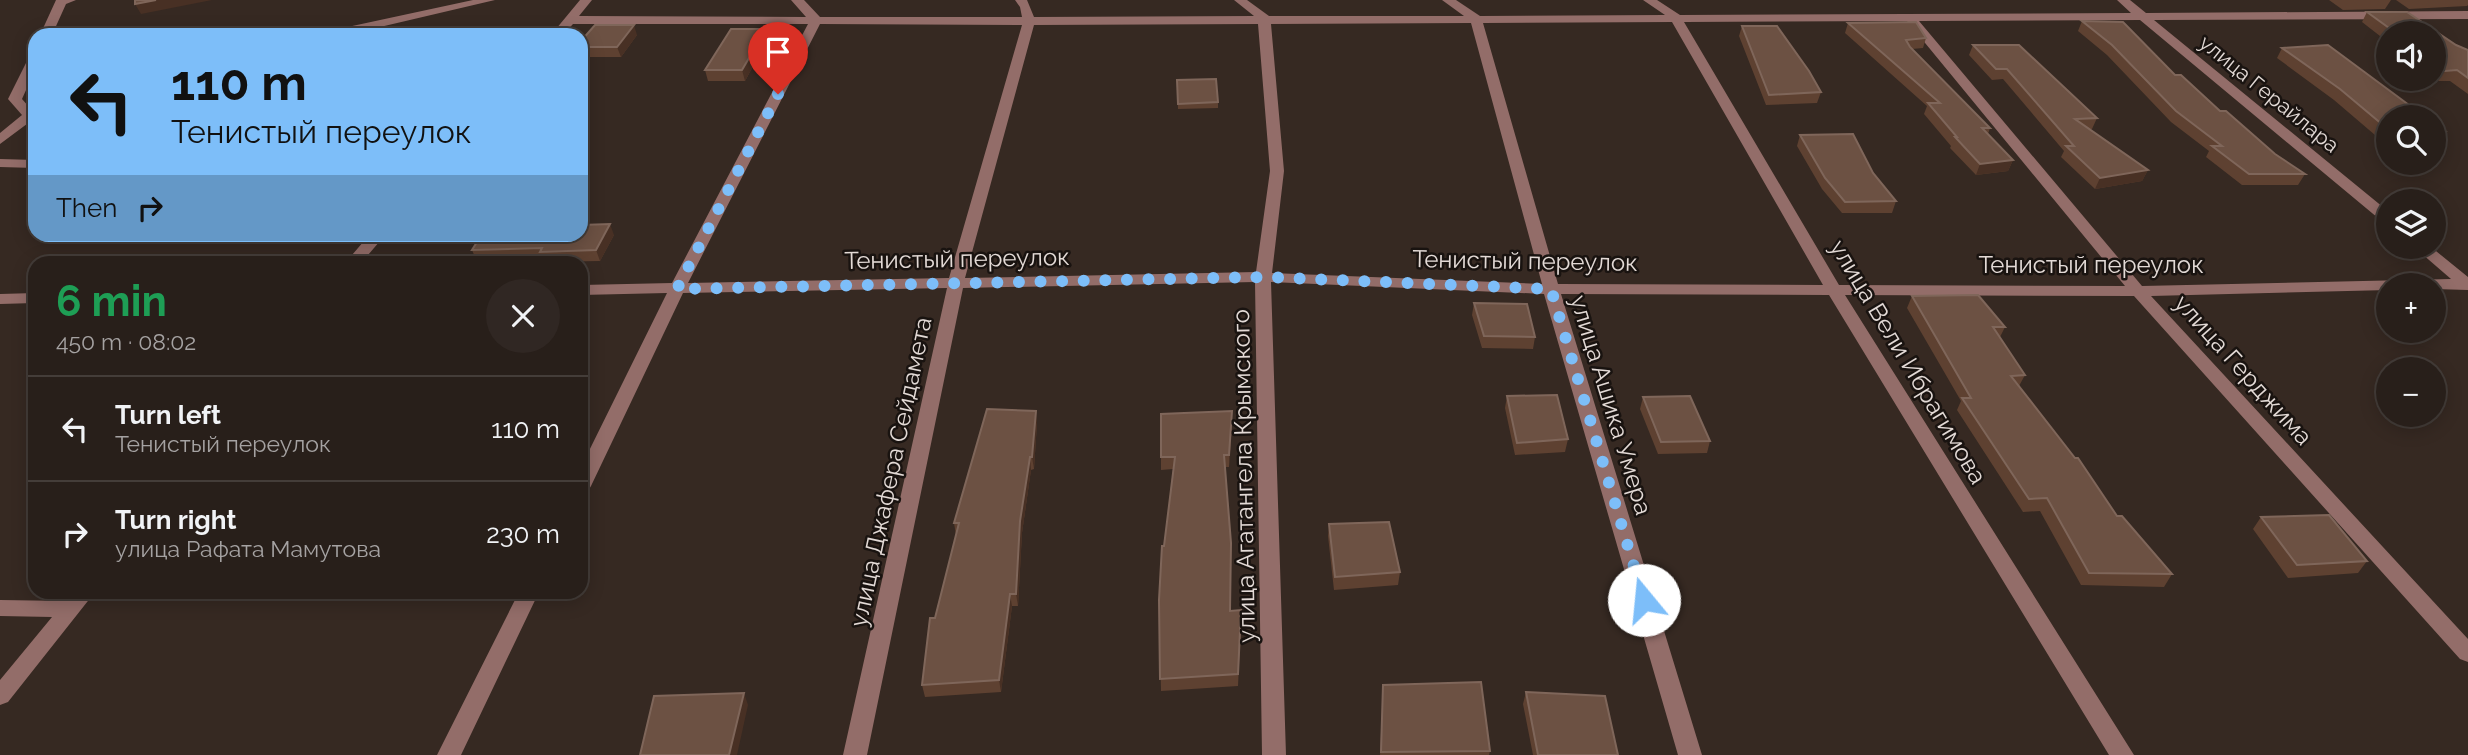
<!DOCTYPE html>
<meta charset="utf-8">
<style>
:root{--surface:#281f1a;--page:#302723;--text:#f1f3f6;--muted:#a5a2a2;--line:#443d39}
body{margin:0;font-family:Raleway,sans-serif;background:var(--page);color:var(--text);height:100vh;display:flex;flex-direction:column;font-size:26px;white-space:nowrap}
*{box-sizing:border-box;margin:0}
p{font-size:23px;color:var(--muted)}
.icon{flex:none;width:38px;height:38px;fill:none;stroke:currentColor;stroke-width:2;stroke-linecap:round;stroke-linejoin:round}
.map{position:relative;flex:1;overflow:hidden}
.panel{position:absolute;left:28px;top:256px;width:560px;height:343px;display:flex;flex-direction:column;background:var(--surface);border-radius:21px;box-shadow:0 4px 18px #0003,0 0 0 2px var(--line)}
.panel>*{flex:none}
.guide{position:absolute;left:28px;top:28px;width:560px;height:214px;border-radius:21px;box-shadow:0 4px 18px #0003,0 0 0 2px var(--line);background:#7dbef9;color:#111;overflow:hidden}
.buttons{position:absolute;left:2376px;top:21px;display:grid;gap:14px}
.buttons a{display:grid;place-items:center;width:70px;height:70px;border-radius:50%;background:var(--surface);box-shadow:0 4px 18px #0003,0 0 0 2px var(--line);font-size:35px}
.pin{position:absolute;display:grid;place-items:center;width:60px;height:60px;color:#fff;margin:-72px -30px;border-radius:50% 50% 50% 0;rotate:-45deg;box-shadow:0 0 7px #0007}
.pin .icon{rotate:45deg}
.me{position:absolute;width:77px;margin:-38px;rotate:343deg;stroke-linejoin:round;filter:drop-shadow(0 0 5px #0008)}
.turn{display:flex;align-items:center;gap:24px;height:147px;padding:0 28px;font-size:32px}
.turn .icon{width:91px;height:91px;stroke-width:2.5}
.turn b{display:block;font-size:49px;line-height:60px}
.then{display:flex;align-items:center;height:66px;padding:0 28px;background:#0003;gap:14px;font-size:26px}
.round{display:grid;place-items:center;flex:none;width:74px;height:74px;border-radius:37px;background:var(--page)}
.overview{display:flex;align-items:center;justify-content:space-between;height:119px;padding:0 28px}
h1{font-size:42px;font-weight:700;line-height:52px;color:#1e9e55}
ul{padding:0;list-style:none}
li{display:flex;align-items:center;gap:21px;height:105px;padding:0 28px;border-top:2px solid var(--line)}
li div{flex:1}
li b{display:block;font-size:26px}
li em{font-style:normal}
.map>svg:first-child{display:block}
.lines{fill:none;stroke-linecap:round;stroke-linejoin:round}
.minor{fill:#936d69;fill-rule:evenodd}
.wall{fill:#5e4131}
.shaded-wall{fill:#483024}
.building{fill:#6c5143;stroke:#7f665a;stroke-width:2}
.route{stroke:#7dbef9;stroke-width:12;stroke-dasharray:0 21.6}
.labels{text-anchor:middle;stroke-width:5;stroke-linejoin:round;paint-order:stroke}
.far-street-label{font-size:21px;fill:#e3dad6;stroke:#191310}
.street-label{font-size:24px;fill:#e3dad6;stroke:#191310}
</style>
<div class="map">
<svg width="2468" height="755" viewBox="0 0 2468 755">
<rect width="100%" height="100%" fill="#362922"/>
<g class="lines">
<path class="minor" d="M56 0H76L66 4 52 35H40Z
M473 0H495L346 35H323L329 31Z
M580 0H592L579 16 806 17 791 0H804L820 17H1022L1020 7 1015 0H1027L1034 17 1254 16 1234 0H1247L1269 16H1464L1442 0H1456L1480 16 1665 15 1643 0H1657L1680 15 2131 13 2117 0H2130L2146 13 2468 11V19L2154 20 2389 212V224L2384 223 2140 20 1919 21 2142 286 2451 279 2414 247H2431L2468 277V290L2434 289V285H2389V290L2151 296 2468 639V662L2460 659 2134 296 1845 295 2134 755H2109L1829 295 1561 294 1702 755H1678L1544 294 1271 282 1286 755H1262L1255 282 963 288 867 755H843L947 288 683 293 591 486 588 491 581 493V467L667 293 581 295V285L672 283 808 24H573L563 35H551ZM1907 21 2125 286 1839 285 1684 22ZM1672 22 1823 285 1558 284 1483 23ZM1471 23 1542 284 1272 273 1284 171 1271 24ZM820 24 1022 25 949 278 688 283ZM1258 24 1270 171 1256 272 965 278 1034 25Z
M35 53V70L22 99 30 108 35 107V118L0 144V133L22 115 8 99 29 57Z
M0 159 35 160V168L0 167Z
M370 234H386L362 262H346Z
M35 293V303L0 304V294Z
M73 592H95L8 702 0 705V680L52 617 0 616V600L66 601Z
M519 592H539L461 755H437Z"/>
</g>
<path class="wall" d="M2329 0H2391L2385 9 2343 10Z
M2396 0H2468V5L2467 6 2409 9Z
M2367 12H2407L2456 45 2468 50V94L2450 81H2439L2434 78V33H2389V43L2362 22Z
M2082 21 2175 75 2220 111 2275 154 2305 174 2298 185H2242L2206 157 2209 151 2171 122 2107 55 2078 31Z
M1848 23 1926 38 1923 48 1912 49 1990 128 1988 134 2013 160 2008 171 1976 175 1950 148 1951 146 1924 114 1927 106 1845 33Z
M1742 26 1821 92 1817 103 1766 105 1739 36Z
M766 29 768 39 745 81H708L705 70Z
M637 35 621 57H581V41Z
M1973 45 2097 118 2092 129H2089L2148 170 2142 181 2095 189 2061 157 2064 151 2003 79 1992 80 1969 55Z
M2282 48 2389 117V141H2382L2334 100 2277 58Z
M1177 80 1218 102V108L1178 109Z
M2434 122 2445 131 2438 142H2434Z
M1800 135 1873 173 1896 201 1892 213H1842L1822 189 1797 146Z
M131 234H176L173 237 132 236Z
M275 234H332L324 243 280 244Z
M614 235 600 261 544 262 543 259 477 262 472 250Z
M1912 296 2005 327 2000 337 2025 375 2019 386 2117 516 2172 574 2164 587 2081 585 2040 511 2023 512 1957 410 1961 401 1907 308Z
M1474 303 1535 337 1533 349 1482 348 1472 315Z
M1507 396 1568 439 1565 452 1515 455 1505 408Z
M1643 397 1710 441 1707 453 1658 454 1640 409Z
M1037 423 1034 469 1031 470 1022 533 1018 606H1012L1001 692 925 697 922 685 935 618 956 535 954 523Z
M1232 423 1229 467H1225L1231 611 1241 622 1238 686 1161 691 1159 600 1164 546 1173 469 1161 470V457Z
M2261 517 2367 561 2358 573 2288 578 2253 529Z
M1329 524 1400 572 1398 585 1334 590 1328 536Z
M1383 685 1490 751 1489 755H1380Z
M1526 692 1618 755H1533L1523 704Z"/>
<path class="shaded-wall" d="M156 0H212L141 14 135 4Z
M634 25 637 35 621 57 617 47Z
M766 29 768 39 745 81 742 70Z
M2013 160 2008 171 1976 175 1980 164Z
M2148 170 2142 181 2095 189 2100 178Z
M610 224 614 235 600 261 596 250Z
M320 234H332L324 243Z
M1036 411 1037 423 1034 469 1032 457Z
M1232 411V423L1229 467V455Z
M1030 457 1031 470 1022 533 1018 606 1016 594 1020 521Z
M1010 594 1012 606 1001 692 999 680Z
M744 693 748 705 737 755H729Z"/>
<path class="building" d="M135 0H156L135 4Z
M2367 12H2407L2456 45 2468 50V78L2457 70 2445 71 2434 62V33H2396Z
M2082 21 2123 22 2175 75H2181L2220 111H2226L2275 154 2305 174H2249L2212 146H2222L2176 111 2112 45Z
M1916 22 1926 38 1906 40 1910 47 1990 128H1982L2013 160 1980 164 1955 137H1957L1928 103H1940L1848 23Z
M595 25H634L617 47H581V41Z
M1742 26H1777L1809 71 1821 92 1769 95Z
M731 29H766L742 70H705Z
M1973 45H2019L2097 118 2075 119 2148 170 2100 178 2066 146H2074L2007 69H1996Z
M2328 45 2409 105H2414L2429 117H2389V130L2340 89 2282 48Z
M1216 79 1218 102 1178 104 1177 80Z
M2434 122 2445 131H2434Z
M1853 134 1873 173 1896 201 1845 202 1825 178 1800 135Z
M610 224 596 250 540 252 542 248 472 250 482 234H581V225Z
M1978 295 2005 327H1993L2025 375 2011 376 2075 458H2078L2117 516H2122L2172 574 2089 573 2047 498 2029 499 1962 398H1971L1912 296Z
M1474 303 1527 304 1535 337 1484 336Z
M1557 395 1568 439 1517 443 1507 396Z
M1690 396 1710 441 1661 442 1643 397Z
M987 409 1036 411 1032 457H1030L1020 521 1016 594H1010L999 680 922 685 930 618H935L959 523H954Z
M1232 411 1229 455H1224L1231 543 1230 611 1241 610 1238 674 1160 679 1159 600 1162 546H1164L1175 457H1161V414Z
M2329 515 2367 561 2297 565 2261 517Z
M1389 522 1400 572 1335 577 1329 524Z
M1481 682 1490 751 1381 752 1383 685Z
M1526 692 1605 696 1618 755H1538Z
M744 693 729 755H640L654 696Z"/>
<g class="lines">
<path class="route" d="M778 94 677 289 1264 277 1551 289 1644 600"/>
</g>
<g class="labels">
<g class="far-street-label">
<text transform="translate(2269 94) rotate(39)" y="7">улица Герайлара</text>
</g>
<g class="street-label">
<text transform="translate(957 259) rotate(-1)" y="8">Тенистый переулок</text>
<text transform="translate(1525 261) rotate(1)" y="8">Тенистый переулок</text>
<text x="2091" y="273">Тенистый переулок</text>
<text transform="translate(1908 362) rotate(59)" y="8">улица Вели Ибрагимова</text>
<text transform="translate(2243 370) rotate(48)" y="8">улица Герджима</text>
<text transform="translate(1611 405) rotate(73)" y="8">улица Ашика Умера</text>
<text transform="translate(891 472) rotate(-78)" y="8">улица Джафера Сейдамета</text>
<text transform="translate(1244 476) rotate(-91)" y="8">улица Агатангела Крымского</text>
</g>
</g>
</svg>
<div class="buttons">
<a><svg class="icon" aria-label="sound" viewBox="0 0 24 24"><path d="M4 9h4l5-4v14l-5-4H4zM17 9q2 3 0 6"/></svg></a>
<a><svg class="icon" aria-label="search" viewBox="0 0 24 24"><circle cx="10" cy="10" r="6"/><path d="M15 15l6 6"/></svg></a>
<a><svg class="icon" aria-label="layers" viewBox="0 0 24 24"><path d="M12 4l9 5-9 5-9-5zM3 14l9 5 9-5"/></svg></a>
<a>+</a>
<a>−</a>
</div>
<div class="pin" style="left:778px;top:94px;background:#d93025"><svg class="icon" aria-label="arrive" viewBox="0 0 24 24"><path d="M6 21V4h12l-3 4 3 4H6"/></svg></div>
<svg class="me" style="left:1644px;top:600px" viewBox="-20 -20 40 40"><circle r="19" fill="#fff"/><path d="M0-13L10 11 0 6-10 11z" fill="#7dbef9"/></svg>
<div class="guide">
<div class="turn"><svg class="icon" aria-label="left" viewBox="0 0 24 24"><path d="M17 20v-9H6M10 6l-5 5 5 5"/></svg><div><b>110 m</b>Тенистый переулок</div></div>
<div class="then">Then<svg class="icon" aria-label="right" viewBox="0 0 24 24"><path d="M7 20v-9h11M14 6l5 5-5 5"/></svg></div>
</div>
<section class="panel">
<div class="overview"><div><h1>6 min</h1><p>450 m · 08:02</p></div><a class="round"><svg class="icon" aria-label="close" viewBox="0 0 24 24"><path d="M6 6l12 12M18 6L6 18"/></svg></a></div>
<ul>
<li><svg class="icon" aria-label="left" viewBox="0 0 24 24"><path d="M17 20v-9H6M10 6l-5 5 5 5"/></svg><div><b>Turn left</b><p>Тенистый переулок</p></div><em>110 m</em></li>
<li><svg class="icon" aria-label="right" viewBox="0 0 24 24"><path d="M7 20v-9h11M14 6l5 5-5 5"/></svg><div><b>Turn right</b><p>улица Рафата Мамутова</p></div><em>230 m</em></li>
</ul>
</section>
</div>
